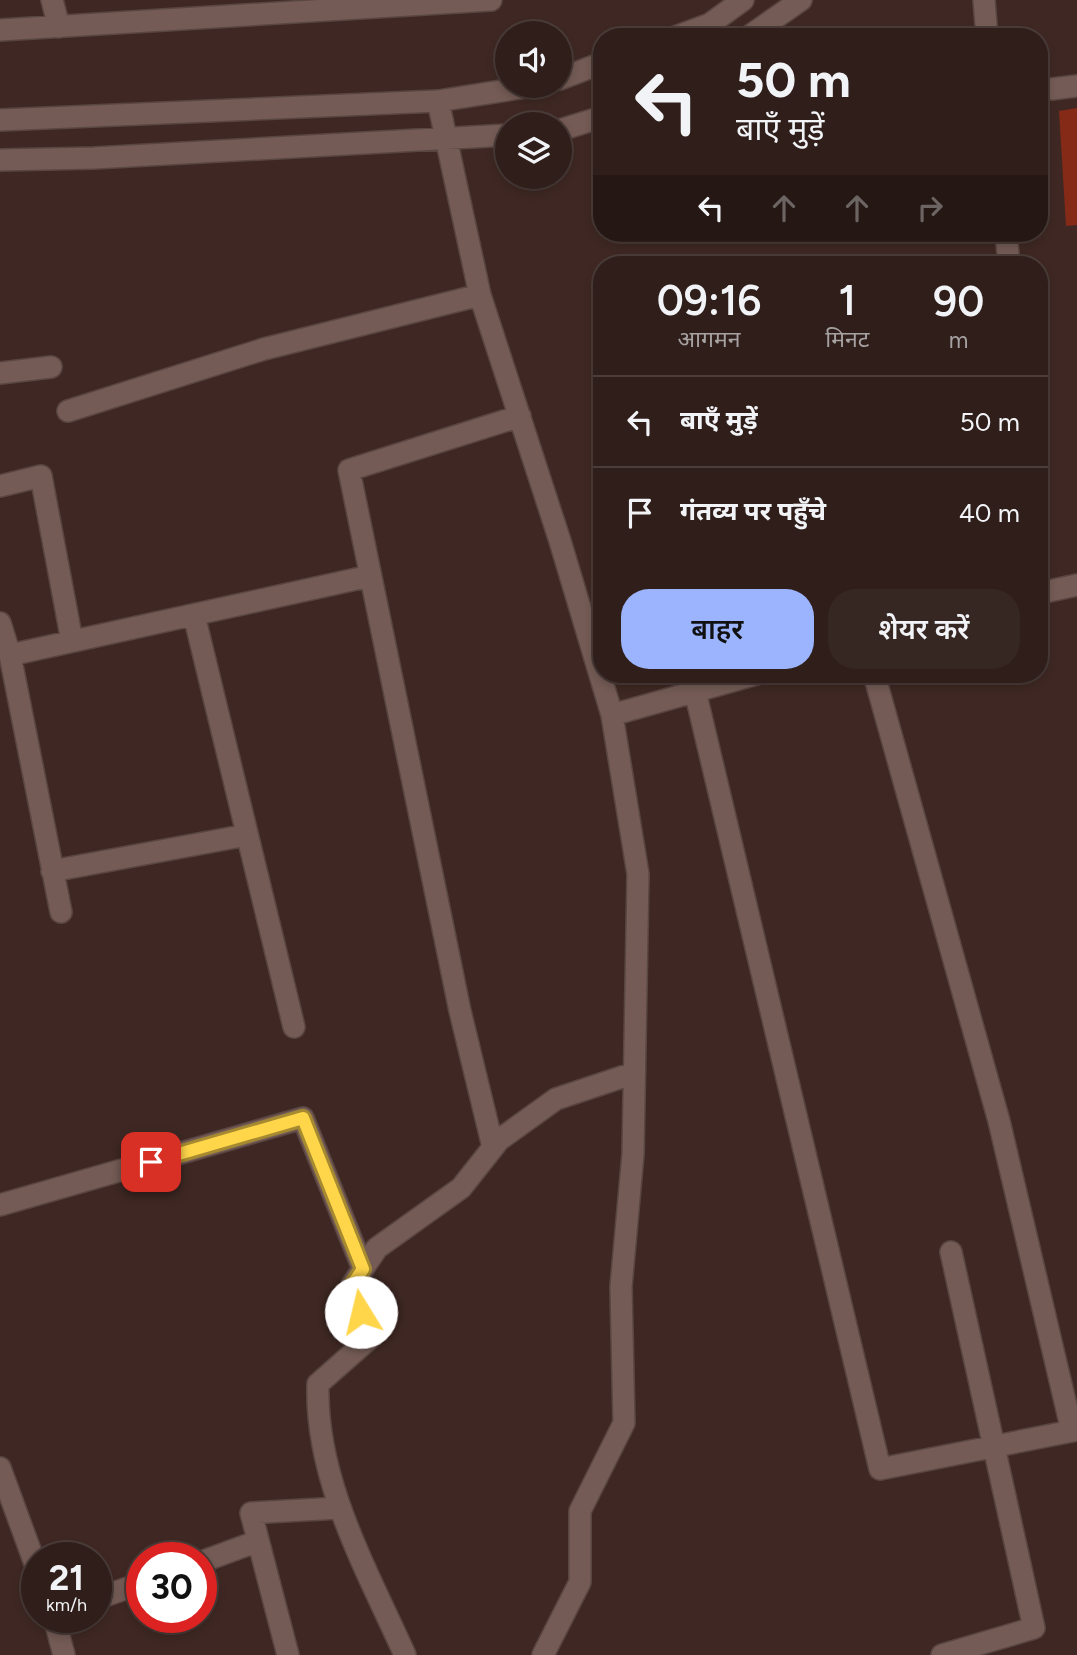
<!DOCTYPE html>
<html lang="hi">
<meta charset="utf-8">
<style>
:root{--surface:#2f1e1a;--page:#372723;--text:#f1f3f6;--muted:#a7a2a2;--line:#4a3c39;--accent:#9bb4fd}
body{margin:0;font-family:Figtree,"Noto Sans Devanagari",sans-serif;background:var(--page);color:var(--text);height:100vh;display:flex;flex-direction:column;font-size:26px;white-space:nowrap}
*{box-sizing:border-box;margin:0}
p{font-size:23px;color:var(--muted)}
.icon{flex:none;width:38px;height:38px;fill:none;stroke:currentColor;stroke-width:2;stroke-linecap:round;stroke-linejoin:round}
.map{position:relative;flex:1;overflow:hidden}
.panel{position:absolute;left:593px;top:256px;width:455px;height:427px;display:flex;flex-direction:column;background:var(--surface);border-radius:28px;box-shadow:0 4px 10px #0003,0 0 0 2px var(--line)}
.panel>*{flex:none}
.banner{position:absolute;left:593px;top:28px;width:455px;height:214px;border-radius:28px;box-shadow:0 4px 10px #0003,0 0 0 2px var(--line);background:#2f1e1a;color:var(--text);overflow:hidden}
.fabs{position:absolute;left:495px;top:21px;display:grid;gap:14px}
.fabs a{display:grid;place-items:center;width:77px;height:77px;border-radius:50%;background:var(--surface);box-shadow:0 4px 10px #0003,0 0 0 2px var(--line);font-size:35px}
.speed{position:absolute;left:21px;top:1542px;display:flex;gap:14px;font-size:35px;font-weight:700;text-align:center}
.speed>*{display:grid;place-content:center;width:91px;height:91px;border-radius:50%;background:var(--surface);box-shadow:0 4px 10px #0003,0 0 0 2px var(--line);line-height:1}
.speed small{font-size:18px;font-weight:400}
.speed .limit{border:10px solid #d22;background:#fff;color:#111}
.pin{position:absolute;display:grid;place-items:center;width:60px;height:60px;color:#fff;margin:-30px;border-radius:14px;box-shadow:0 4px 10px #0006}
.me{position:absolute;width:77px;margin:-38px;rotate:351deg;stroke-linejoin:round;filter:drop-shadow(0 0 5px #0008)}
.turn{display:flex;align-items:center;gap:24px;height:147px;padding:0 28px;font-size:32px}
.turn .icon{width:91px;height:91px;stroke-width:2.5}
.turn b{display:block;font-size:49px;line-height:60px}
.lanes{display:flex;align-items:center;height:66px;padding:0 28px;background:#0003;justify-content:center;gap:35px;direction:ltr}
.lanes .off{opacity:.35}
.eta{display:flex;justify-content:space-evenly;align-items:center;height:119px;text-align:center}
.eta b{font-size:42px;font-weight:600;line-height:49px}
.cta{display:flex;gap:14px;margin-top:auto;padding:14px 28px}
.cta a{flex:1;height:80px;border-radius:28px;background:var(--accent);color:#111;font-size:28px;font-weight:600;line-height:80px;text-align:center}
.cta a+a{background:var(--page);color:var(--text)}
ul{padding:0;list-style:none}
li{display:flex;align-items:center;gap:21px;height:91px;padding:0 28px;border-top:2px solid var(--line)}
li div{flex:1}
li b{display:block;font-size:26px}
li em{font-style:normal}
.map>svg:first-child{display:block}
.building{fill:#852a17}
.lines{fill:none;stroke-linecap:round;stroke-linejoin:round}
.minor-casing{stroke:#594541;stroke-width:24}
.minor{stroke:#745b55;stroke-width:21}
.route-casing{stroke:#a68a30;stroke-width:18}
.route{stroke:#ffd54a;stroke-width:12}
</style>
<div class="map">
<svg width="1077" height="1655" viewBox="0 0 1077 1655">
<rect width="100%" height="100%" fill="#3f2823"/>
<path class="building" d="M1077 108V225L1066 226 1059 111Z"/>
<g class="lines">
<defs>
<path id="minor" d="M52 0 59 27
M984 0 987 37
M0 30 491 0
M675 37 710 24 743 0
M748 37 801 0
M560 79 602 63
M1052 89 1077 86
M438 101 480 295 560 541 612 715 638 874 633 1154 621 1287 624 1423 580 1511V1582L543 1655
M0 120 438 101 533 86
M560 130 602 117
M0 160 94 158 508 135
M1006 233 1009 264
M0 373 51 367
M68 411 264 349 480 295
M0 486 41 476 72 641
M1040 593 1077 585
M194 615 294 1027
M0 623 10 655 61 912
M10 655 370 576
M874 674 999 1121 1072 1431
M695 691 880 1469 1077 1430
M612 715 757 674
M52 871 247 835
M493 1147 460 1011 349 470 520 416
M0 1205 303 1118 363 1269
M0 1468 37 1569
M201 1562 258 1541
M96 1599 142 1583
M54 1617 64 1655
M288 1655 251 1513 340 1508
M405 1655C367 1570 315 1480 318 1384L370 1338 352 1285 377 1248 461 1188 499 1140 556 1099 634 1073
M942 1655 1034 1628 951 1252"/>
</defs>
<use href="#minor" class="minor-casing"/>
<use href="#minor" class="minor"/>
</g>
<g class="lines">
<defs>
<path id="route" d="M151 1162 303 1118 363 1269 352 1285 361 1312"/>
</defs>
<use href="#route" class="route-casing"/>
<use href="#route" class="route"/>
</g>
</svg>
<div class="fabs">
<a><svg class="icon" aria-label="sound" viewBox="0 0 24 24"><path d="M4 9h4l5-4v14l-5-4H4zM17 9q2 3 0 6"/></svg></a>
<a><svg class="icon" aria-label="layers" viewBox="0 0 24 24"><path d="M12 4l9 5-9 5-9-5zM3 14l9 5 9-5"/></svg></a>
</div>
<div class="speed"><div>21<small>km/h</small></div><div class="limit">30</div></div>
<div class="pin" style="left:151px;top:1162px;background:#d93025"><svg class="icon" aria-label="arrive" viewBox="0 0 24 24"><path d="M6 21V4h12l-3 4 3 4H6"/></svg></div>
<svg class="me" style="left:361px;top:1312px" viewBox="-20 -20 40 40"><circle r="19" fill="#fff"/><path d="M0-13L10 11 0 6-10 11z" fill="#ffd54a"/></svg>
<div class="banner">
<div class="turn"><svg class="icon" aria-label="left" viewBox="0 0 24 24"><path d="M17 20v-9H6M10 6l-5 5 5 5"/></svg><div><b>50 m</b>बाएँ मुड़ें</div></div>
<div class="lanes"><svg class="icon" aria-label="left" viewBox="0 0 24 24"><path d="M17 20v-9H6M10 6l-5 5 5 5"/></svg><svg class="icon off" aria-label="ahead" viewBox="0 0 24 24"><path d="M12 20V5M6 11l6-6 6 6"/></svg><svg class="icon off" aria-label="ahead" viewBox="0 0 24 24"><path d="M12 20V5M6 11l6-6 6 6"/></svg><svg class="icon off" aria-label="right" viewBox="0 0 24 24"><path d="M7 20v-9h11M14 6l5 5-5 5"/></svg></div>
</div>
<section class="panel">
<div class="eta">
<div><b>09:16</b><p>आगमन</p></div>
<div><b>1</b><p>मिनट</p></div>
<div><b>90</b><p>m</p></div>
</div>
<ul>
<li><svg class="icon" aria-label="left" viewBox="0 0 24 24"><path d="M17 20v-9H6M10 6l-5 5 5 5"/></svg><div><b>बाएँ मुड़ें</b></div><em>50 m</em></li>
<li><svg class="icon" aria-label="arrive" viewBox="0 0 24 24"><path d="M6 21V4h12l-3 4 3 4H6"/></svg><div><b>गंतव्य पर पहुँचे</b></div><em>40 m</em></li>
</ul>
<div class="cta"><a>बाहर</a><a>शेयर करें</a></div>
</section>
</div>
